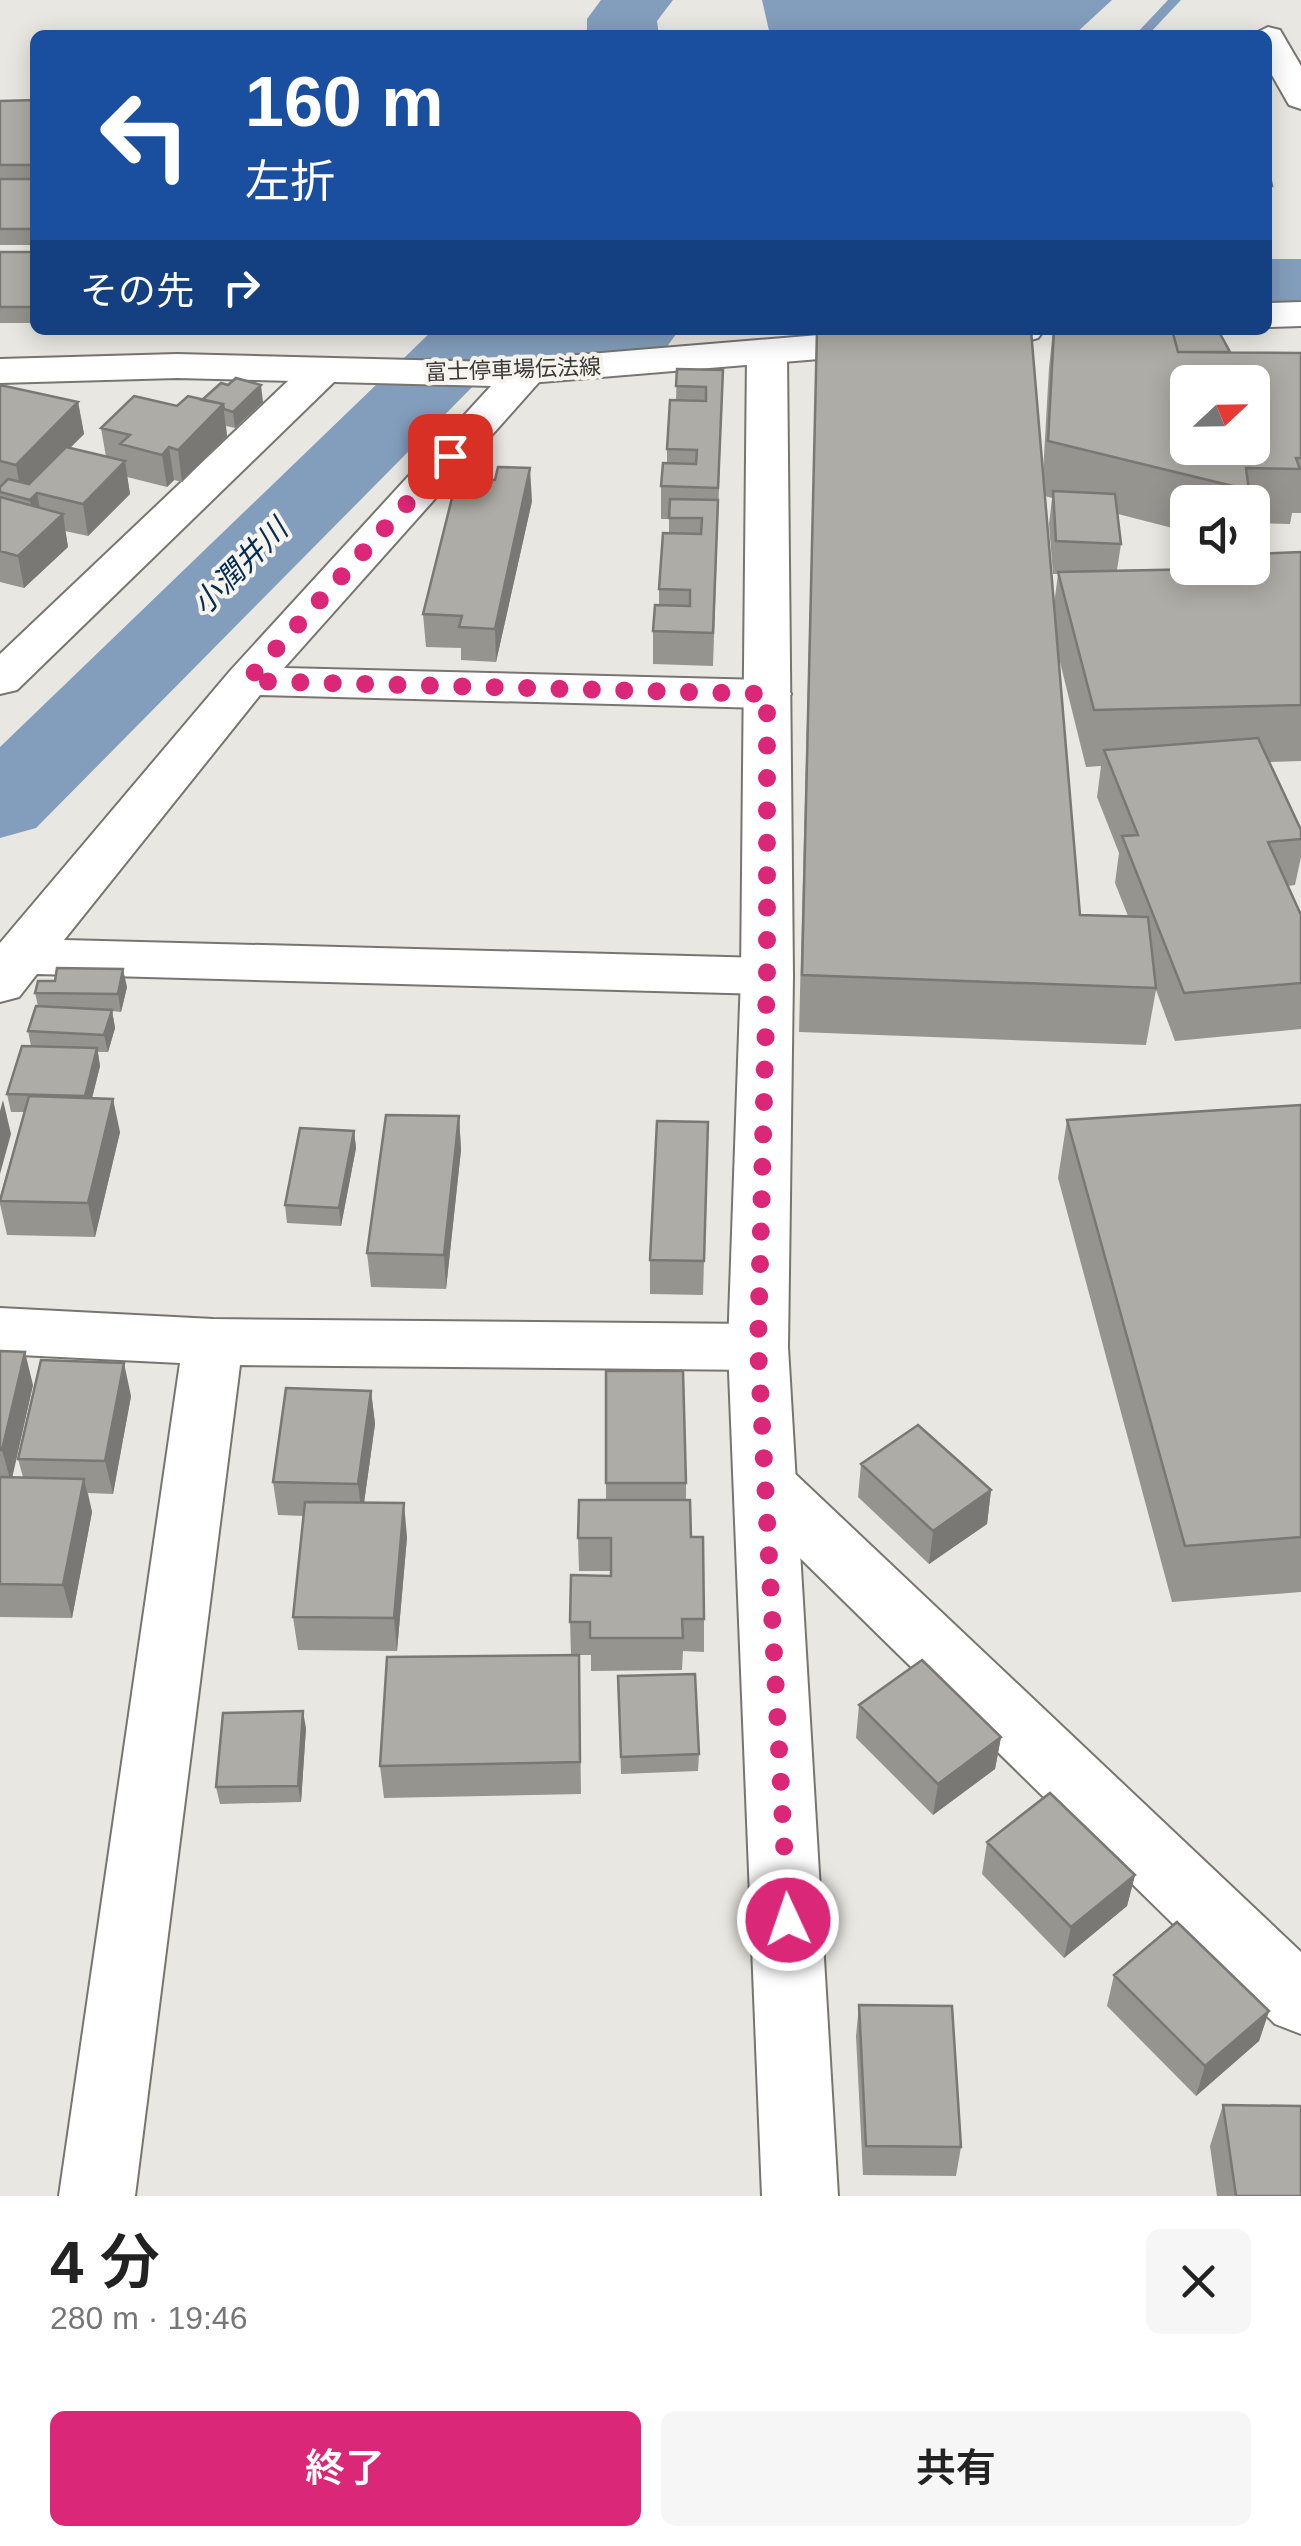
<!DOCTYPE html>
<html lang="ja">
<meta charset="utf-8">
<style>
:root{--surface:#fff;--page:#f6f6f6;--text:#222;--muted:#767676;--accent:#db2777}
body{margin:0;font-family:Arial,"Noto Sans JP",sans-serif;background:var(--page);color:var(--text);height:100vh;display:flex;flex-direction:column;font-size:38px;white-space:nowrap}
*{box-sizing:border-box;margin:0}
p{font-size:32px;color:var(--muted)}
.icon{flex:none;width:55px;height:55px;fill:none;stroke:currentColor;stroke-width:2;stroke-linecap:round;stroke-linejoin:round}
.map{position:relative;height:2196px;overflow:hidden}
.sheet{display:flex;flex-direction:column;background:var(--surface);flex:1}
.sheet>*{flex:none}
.top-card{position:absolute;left:30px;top:30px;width:1242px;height:305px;border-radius:15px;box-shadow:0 5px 25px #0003;background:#1a4fa0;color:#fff;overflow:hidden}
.needle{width:65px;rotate:68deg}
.buttons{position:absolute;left:1170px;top:365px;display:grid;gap:20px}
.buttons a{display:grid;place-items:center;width:100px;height:100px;border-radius:15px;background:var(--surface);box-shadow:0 5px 25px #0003;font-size:50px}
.pin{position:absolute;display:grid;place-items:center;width:85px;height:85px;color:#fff;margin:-42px;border-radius:20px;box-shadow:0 5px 15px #0006}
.me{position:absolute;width:110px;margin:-55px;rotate:357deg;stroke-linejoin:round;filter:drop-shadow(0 0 8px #0008)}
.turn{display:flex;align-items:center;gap:35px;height:210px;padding:0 50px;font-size:45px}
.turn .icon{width:130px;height:130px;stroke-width:2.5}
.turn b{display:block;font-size:70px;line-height:85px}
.then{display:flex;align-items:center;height:95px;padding:0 50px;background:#0003;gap:20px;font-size:38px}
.round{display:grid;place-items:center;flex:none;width:105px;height:105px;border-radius:15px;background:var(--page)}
.overview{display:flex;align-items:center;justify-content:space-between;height:170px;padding:0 50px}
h1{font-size:60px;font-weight:600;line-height:75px}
.primary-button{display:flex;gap:20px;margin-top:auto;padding:20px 50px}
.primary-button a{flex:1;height:115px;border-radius:15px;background:var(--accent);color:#fff;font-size:40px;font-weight:600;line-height:115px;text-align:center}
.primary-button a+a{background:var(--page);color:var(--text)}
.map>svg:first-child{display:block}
.water{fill:#839ebc}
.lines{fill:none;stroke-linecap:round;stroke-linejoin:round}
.stream{fill:#839ebc;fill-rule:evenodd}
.river{fill:#839ebc;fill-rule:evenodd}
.minor-casing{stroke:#777570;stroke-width:4}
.tertiary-casing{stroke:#777570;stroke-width:4}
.secondary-casing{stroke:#777570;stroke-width:4}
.minor{fill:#fff;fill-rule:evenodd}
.tertiary{fill:#fff;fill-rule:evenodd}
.secondary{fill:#fff;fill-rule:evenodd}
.wall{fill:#96948f;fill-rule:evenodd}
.shaded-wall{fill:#7a7874}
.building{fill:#aeaca6;stroke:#7a7874;stroke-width:2.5;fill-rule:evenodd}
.route{stroke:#db2777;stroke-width:18;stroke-dasharray:0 32.4}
.labels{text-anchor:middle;stroke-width:8;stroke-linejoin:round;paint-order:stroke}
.far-street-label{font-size:22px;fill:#3a3937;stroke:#f7f4ee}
.water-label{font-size:30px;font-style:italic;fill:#022d54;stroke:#f7f4ee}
</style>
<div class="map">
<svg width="1301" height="2196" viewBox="0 0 1301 2196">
<rect width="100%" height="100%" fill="#e9e7e1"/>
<path class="water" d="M762 0H1112L1074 35H770Z"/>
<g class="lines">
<path class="stream" d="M1168 0H1181L1148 35H1135Z"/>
<path class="river" d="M601 0H673L657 21 659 35H587V19Z
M1268 259H1301V307H1268Z
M433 330H679L666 348 637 355 490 369 36 828 0 838V747Z"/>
<defs>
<path id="minor" d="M322 359 336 362 342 371 336 380 17 690 0 694V654L308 362Z
M526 360 540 363 546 372 540 381 284 668 767 680 784 684 791 694 784 704 767 708 260 695 64 940 767 958 786 963 793 976 786 989 767 994 37 974 19 997 0 1002V943L230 671 512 363Z
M0 1308 213 1319 758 1324 779 1331 788 1347 779 1363 758 1370 240 1365 135 2196H59L180 1363 0 1354Z
M768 1462 790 1469 1301 1952V2034L1275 2024 746 1505 737 1487 746 1469Z"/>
<path id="tertiary" d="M1268 27 1280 30 1301 66V109L1289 105 1268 68V35H1252Z
M767 342 781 345 787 354 793 976 788 1347 838 2196H762L728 1347 741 976 747 354 753 345Z"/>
<path id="secondary" d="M1301 302V326L1268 327V303Z
M879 330H1044L1038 338 1024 342 493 386 177 378 0 383V359L177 354 493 362Z"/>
</defs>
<use href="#minor" class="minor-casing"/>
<use href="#tertiary" class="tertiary-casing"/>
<use href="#secondary" class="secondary-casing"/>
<use href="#minor" class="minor"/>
<use href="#tertiary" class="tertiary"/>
<use href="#secondary" class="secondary"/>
</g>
<path class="wall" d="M35 100V245H0V101Z
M1268 167 1272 186 1268 210Z
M0 252H35V323H0Z
M817 330 1043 473 1049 368 1053 330H1172L1173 333 1230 352 1301 353V513H1292L1290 524 1252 523V502H1188V532L1118 514 1121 544 1117 570 1252 568 1301 552V761L1269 762 1301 830V857L1295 885 1288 886 1301 915V1029L1175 1041 1156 990 1146 1045 799 1032ZM1045 496 1052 498 1049 524 1053 574H1058L1054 605ZM1058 654 1086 767 1101 766 1097 797 1119 853 1115 883 1128 916 1080 915Z
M677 369 723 370 713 666 653 664V631L659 605V589L669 533V519H661V486L667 463V449L676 400Z
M0 385 78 402 84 434 69 448 106 457 101 428 202 400 263 402 235 428 226 426 227 436 182 482 174 480 167 487 127 477 130 494 88 536 65 531 68 547 24 588 0 582Z
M532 501 496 662 461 660V648L426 647 423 614Z
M127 987 121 1012 112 1011 115 1028 108 1052H98L100 1066 92 1098 120 1132 95 1237 7 1235 0 1204V1197L24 1112H11L7 1094 31 1046 28 1031 38 1006 35 993Z
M1301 1105V1592L1172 1602 1058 1178 1067 1120Z
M459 1116 461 1150 446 1289 371 1287 367 1253Z
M708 1122 703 1295 650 1294V1260Z
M354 1131 356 1148 341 1226 287 1223 285 1205Z
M0 1351 33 1385 12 1477H23L18 1459 131 1396 113 1494 88 1493 92 1512 72 1618 0 1617Z
M606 1371 686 1483V1500L704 1619V1652L683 1651 682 1670 591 1671V1655H579L581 1794 384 1798 380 1766 571 1655 570 1622 611 1576V1571H579L578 1538 606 1500Z
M371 1391 375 1424 364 1503 407 1537 397 1651 298 1650 293 1617 304 1516 278 1515 273 1482Z
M861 1464 991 1490 987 1524 929 1564 858 1497Z
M618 1676 699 1754 698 1771 621 1774Z
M859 1705 1001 1737 995 1769 933 1815 856 1738Z
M306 1728 301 1802 220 1804 216 1787Z
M987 1842 1135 1875 1127 1906 1064 1958 982 1874Z
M1114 1975 1269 2011 1259 2041 1196 2096 1107 2006Z
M859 2005 961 2147 956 2176 863 2175 856 2036Z
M1223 2105 1301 2196H1217L1210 2146Z"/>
<path class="shaded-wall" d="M261 385 263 402 235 428 233 412Z
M78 402 84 434 22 497 16 465Z
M223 404 227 436 182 482 178 450Z
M169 447 174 480 167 487 162 455Z
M125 461 130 494 88 536 83 504Z
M530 468 532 501 496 662 495 629Z
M37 493 43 525 36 532 30 500Z
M63 514 68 547 24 588 18 556Z
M123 969 127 987 121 1012 118 994Z
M112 1010 115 1028 108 1052 104 1035Z
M97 1048 100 1066 88 1114 85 1096Z
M113 1099 120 1132 95 1237 88 1203Z
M3 1100 11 1134 0 1174V1111Z
M459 1116 461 1150 446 1289 444 1255Z
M354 1131 356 1148 341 1226 339 1208Z
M25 1352 33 1385 11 1483 2 1450Z
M124 1363 131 1396 113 1494 105 1461Z
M371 1391 375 1424 362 1517 358 1484Z
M84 1479 92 1512 72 1618 63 1585Z
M991 1490 987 1524 929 1564 933 1531Z
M404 1503 407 1537 397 1651 394 1618Z
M303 1711 306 1728 301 1802 298 1786Z
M1001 1737 995 1769 933 1815 938 1784Z
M1135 1875 1127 1906 1064 1958 1071 1927Z
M1269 2011 1259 2041 1196 2096 1205 2066Z"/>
<path class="building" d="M35 100V165H0V101Z
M1268 167 1272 186H1268Z
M0 179H35V229H0Z
M0 252H35V307H0Z
M817 330H1031L1080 915 1148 917 1156 988 802 975Z
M1054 330H1172L1178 352 1301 353V458H1296L1300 469 1246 468 1249 490 1048 441ZM1188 382H1252V448H1188Z
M1218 330 1230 352H1178L1173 333Z
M677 369 723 370 718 488 661 486 663 463 696 464 697 450 667 449 670 400 706 401V387L676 386Z
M236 378 261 385 233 412 224 409 223 404 202 400 221 383 228 385Z
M0 385 78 402 16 465 0 461Z
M134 396 177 406 188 396 223 404 178 450 169 447 162 455 120 444 130 435 101 428Z
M66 447 125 461 83 504 37 493 30 500 0 492V487L8 479 29 484Z
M498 467 530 468 495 629 459 627 462 616 423 614 457 478 495 480Z
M1053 491 1115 494 1121 544 1056 541Z
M0 497 63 514 18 556 0 551Z
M670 499 718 500 713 633 653 631 655 605 690 606V590L659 589 663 533 701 534 702 518H669Z
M1301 552V705L1094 710 1058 572 1252 568V554Z
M1258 738 1301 830V839L1268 842 1301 915V983L1184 993 1122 836 1138 835 1104 750Z
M57 968 123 969 118 994 35 993 38 981H55Z
M36 1006 112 1010 104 1035 28 1031Z
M22 1046 97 1048 85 1096 7 1094Z
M29 1096 113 1099 88 1203 0 1201Z
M1301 1105V1537L1185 1546 1067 1120Z
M386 1115 459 1116 444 1255 367 1253Z
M657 1121 708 1122 704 1261 650 1260Z
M300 1128 354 1131 339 1208 285 1205Z
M0 1351 25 1352 2 1450H0Z
M41 1360 124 1363 105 1461 18 1459Z
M606 1371H683L686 1483H606Z
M286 1388 371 1391 358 1484 273 1482Z
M918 1425 991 1490 933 1531 861 1464Z
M0 1477 84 1479 63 1585 0 1584Z
M579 1500H690L691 1537H703L704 1619H682L683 1638H590V1622H570L571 1575 611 1576V1538H578Z
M305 1502 404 1503 394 1618 293 1617Z
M579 1655 580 1762 380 1766 387 1657Z
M922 1660 1001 1737 938 1784 859 1705Z
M695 1674 699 1754 621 1757 618 1676Z
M303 1711 298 1786 216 1787 223 1713Z
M1050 1793 1135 1875 1071 1927 987 1842Z
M1177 1922 1269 2011 1205 2066 1114 1975Z
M859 2005 952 2006 961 2147 866 2146Z
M1223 2105 1301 2106V2196H1236Z"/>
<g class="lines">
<path class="route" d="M450 456 247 681 767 694V976L758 1347 788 1920"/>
</g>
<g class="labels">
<g class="far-street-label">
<text transform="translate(513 369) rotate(-2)" y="8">富士停車場伝法線</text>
</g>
<g class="water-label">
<text transform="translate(240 567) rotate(-45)" y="10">小潤井川</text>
</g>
</g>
</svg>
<div class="buttons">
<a><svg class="needle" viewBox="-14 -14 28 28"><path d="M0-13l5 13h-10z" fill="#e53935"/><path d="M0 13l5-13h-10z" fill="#767676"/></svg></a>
<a><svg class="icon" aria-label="sound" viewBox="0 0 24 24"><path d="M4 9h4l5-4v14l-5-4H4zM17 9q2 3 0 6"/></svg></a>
</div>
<div class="pin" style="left:450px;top:456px;background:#d93025"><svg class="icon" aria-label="arrive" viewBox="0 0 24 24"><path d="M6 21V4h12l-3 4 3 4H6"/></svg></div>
<svg class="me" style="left:788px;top:1920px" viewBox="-20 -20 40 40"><circle r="17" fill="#db2777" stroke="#fff" stroke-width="3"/><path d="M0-11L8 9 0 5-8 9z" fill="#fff"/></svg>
<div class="top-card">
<div class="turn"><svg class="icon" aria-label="left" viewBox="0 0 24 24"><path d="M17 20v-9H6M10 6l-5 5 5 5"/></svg><div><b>160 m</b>左折</div></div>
<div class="then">その先<svg class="icon" aria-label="right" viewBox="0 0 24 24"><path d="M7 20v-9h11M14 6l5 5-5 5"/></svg></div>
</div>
</div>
<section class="sheet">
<div class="overview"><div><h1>4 分</h1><p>280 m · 19:46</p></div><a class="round"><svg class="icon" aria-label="close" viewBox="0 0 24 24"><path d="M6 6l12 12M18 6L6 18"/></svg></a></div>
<div class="primary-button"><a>終了</a><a>共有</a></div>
</section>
